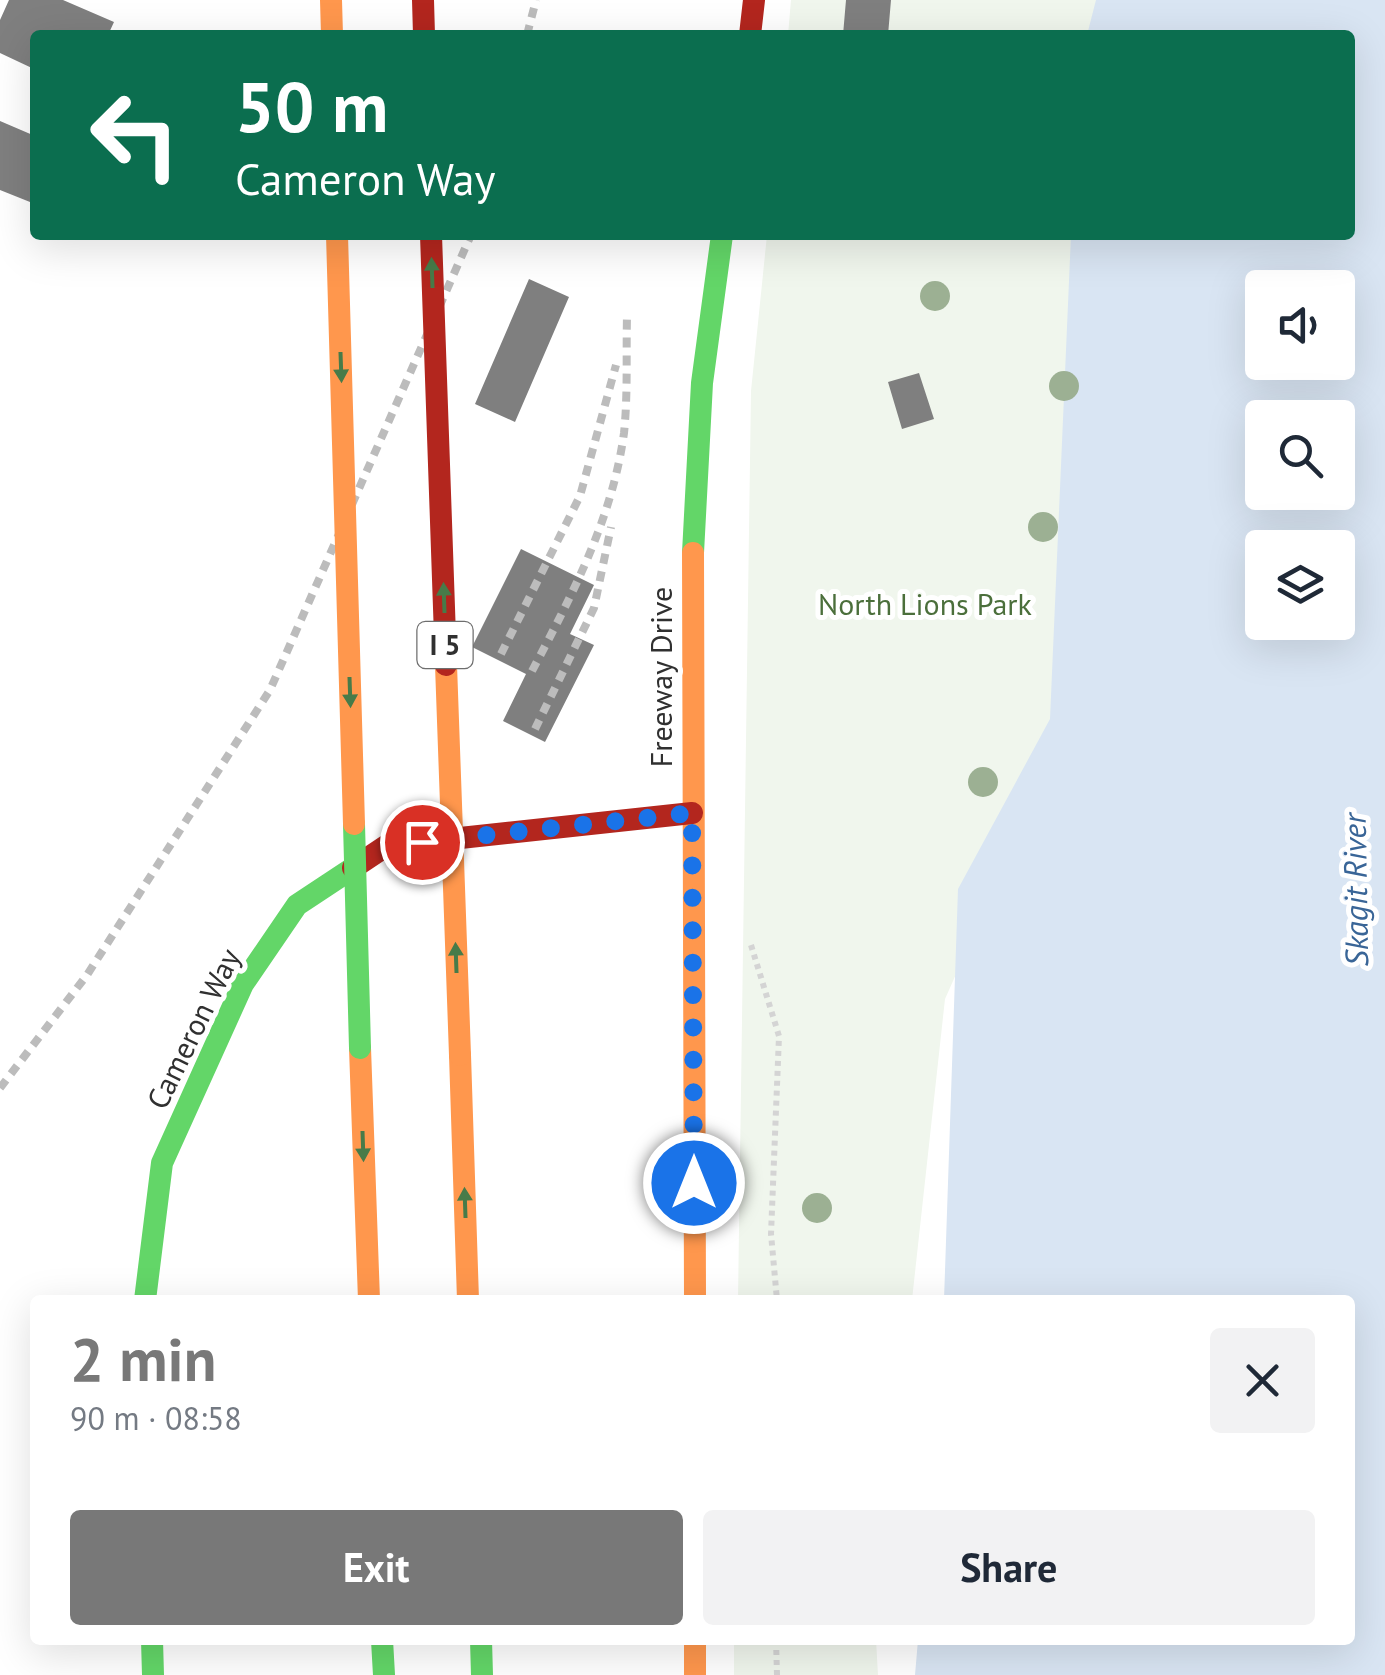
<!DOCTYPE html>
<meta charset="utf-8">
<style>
:root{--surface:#fff;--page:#f2f2f3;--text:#1f2937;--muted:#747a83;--accent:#787878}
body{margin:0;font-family:"PT Sans",sans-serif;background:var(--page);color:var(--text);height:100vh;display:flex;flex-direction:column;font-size:38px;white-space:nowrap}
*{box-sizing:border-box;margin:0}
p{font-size:32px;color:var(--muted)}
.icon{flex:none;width:55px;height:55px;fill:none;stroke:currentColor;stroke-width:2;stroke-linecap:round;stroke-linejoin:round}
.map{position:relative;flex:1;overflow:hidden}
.panel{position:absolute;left:30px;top:1295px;width:1325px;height:350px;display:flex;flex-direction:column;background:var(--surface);border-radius:10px;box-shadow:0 10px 40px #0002}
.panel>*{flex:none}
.guide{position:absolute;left:30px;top:30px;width:1325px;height:210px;border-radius:10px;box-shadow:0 10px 40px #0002;background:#0b6e4f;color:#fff;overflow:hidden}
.fabs{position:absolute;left:1245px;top:270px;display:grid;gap:20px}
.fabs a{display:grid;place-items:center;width:110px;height:110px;border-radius:10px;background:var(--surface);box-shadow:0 10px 40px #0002;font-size:50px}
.pin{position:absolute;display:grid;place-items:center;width:85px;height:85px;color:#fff;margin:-42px;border:5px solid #fff;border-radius:50%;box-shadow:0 2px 10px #0007}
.me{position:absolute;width:110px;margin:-55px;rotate:0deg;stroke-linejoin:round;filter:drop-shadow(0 0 8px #0008)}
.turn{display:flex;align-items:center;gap:35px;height:210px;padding:0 40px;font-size:45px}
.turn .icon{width:130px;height:130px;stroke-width:2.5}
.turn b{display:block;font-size:70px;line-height:85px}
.round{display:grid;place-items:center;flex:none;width:105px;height:105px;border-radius:10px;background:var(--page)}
.summary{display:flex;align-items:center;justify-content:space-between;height:170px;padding:0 40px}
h1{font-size:60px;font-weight:700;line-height:75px;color:var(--accent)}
.action{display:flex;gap:20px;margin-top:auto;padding:20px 40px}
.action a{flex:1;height:115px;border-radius:10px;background:var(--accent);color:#fff;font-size:40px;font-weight:700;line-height:115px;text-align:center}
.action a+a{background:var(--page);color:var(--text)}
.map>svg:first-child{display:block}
.green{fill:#f0f6ed}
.water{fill:#d9e5f3;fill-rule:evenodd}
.building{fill:#7f7f7f}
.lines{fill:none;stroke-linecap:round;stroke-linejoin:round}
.path{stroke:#d4d4d4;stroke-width:6;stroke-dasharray:5 5;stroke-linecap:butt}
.fast{stroke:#63d668;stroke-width:22}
.slow{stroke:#ff974d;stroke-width:22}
.jam{stroke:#b3261e;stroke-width:22}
.rail{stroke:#bcbcbc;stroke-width:8;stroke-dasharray:10 8;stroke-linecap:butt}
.fast-bridge{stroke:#63d668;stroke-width:22}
.slow-bridge{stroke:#ff974d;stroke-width:22}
.jam-bridge{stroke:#b3261e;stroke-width:22}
.tree{fill:#9cb093}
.oneway{fill:#477b49}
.route{stroke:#1a73e8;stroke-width:18;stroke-dasharray:0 32.4}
.labels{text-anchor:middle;stroke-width:10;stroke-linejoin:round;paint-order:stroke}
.shield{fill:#fff;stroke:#6e6e6e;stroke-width:2.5}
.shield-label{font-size:28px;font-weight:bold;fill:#303030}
.park-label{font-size:30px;fill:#4b6f3b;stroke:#fff}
.street-label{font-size:30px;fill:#303030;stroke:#fff}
.water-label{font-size:32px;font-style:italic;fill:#396597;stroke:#fff}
</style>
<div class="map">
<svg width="1385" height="1675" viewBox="0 0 1385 1675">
<rect width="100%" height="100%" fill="#fff"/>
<path class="green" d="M791 0H1137L1129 35H788Z
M767 235H1101L1104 641 945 999 912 1300H738L751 391Z
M734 1640H876L878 1675H734Z"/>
<path class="water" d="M1096 0H1385V1675H915L918 1640H1350V1300H944L958 889 1050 719 1071 235H1350V35H1087ZM1262 288H1338V362H1262ZM1262 418H1338V492H1262ZM1262 548H1338V622H1262Z"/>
<path class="building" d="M9 0H63L114 22 108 35H35V79L30 77 34 69 0 53V20Z
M846 0H891L888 35H843Z
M0 121 35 136V204L0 190Z
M529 279 569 297 515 422 475 404Z
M919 373 934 419 902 429 888 382Z
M521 549 594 585 570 634 594 645 545 742 503 721 526 674 472 647Z"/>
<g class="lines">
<path class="path" d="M751 945 779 1036 771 1234 777 1300
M776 1640 777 1675"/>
<path class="fast" d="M693 553 702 383 722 235
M145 1300 162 1163 243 984 297 905 353 868
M152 1640 153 1675
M382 1640 384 1675
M481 1640 482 1675"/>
<path class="slow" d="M331 0 332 35
M693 553 695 1300
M360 1048 369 1300
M460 1055 468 1300
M695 1640V1675"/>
<path class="jam" d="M423 0 424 35
M750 35 754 0
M353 868 386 846 692 813"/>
<path class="rail" d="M527 35 536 0
M501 654 580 496 616 365
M532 671C572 595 612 520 624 433 628 395 626 355 627 316
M535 729 594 608 611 527
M0 1088 87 975 270 690 471 235"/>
<path class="fast-bridge" d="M354 824 360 1048"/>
<path class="slow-bridge" d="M337 235 354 824
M446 665 460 1055"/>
<path class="jam-bridge" d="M431 235 446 665"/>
</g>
<g class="tree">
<circle cx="935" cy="296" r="15"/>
<circle cx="1064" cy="386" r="15"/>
<circle cx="1043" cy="527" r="15"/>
<circle cx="983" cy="782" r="15"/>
<circle cx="817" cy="1208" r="15"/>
</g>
<defs><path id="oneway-solid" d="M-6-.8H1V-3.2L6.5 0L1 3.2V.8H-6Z" transform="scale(2.5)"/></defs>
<g class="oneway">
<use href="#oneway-solid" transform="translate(432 273) rotate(-92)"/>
<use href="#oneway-solid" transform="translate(341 367) rotate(88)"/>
<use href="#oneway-solid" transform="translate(444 598) rotate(-92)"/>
<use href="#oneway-solid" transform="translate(350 692) rotate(88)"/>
<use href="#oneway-solid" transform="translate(456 958) rotate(-92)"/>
<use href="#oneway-solid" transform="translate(363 1146) rotate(88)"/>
<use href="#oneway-solid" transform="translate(465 1203) rotate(-92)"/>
</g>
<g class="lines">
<path class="route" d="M422 842 692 813 694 1183"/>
</g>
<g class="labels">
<rect class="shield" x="417.5" y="622" width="55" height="46" rx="8"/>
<g class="shield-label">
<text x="445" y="655">I 5</text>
</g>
<g class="park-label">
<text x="925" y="615">North Lions Park</text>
</g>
<g class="street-label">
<text transform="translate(662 677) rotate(-90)" y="10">Freeway Drive</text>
<text transform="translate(194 1029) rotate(-64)" y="10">Cameron Way</text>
</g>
<g class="water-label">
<text transform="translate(1356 890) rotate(-91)" y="11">Skagit River</text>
</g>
</g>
</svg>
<div class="fabs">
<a><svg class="icon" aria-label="sound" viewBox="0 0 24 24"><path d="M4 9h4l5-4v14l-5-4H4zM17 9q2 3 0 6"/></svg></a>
<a><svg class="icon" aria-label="search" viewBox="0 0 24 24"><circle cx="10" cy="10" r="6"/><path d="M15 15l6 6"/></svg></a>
<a><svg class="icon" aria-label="layers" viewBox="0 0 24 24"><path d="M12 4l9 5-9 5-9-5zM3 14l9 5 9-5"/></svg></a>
</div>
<div class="pin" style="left:422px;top:842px;background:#d93025"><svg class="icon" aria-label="arrive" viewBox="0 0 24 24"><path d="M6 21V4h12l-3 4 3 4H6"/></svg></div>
<svg class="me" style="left:694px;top:1183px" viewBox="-20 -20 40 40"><circle r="17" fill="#1a73e8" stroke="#fff" stroke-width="3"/><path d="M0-11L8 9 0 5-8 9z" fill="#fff"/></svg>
<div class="guide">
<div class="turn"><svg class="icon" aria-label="left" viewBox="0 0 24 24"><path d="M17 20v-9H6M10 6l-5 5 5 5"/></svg><div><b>50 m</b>Cameron Way</div></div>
</div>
<section class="panel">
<div class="summary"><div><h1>2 min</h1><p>90 m · 08:58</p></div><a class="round"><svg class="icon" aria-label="close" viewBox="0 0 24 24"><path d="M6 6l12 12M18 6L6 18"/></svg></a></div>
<div class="action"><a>Exit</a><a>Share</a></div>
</section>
</div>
